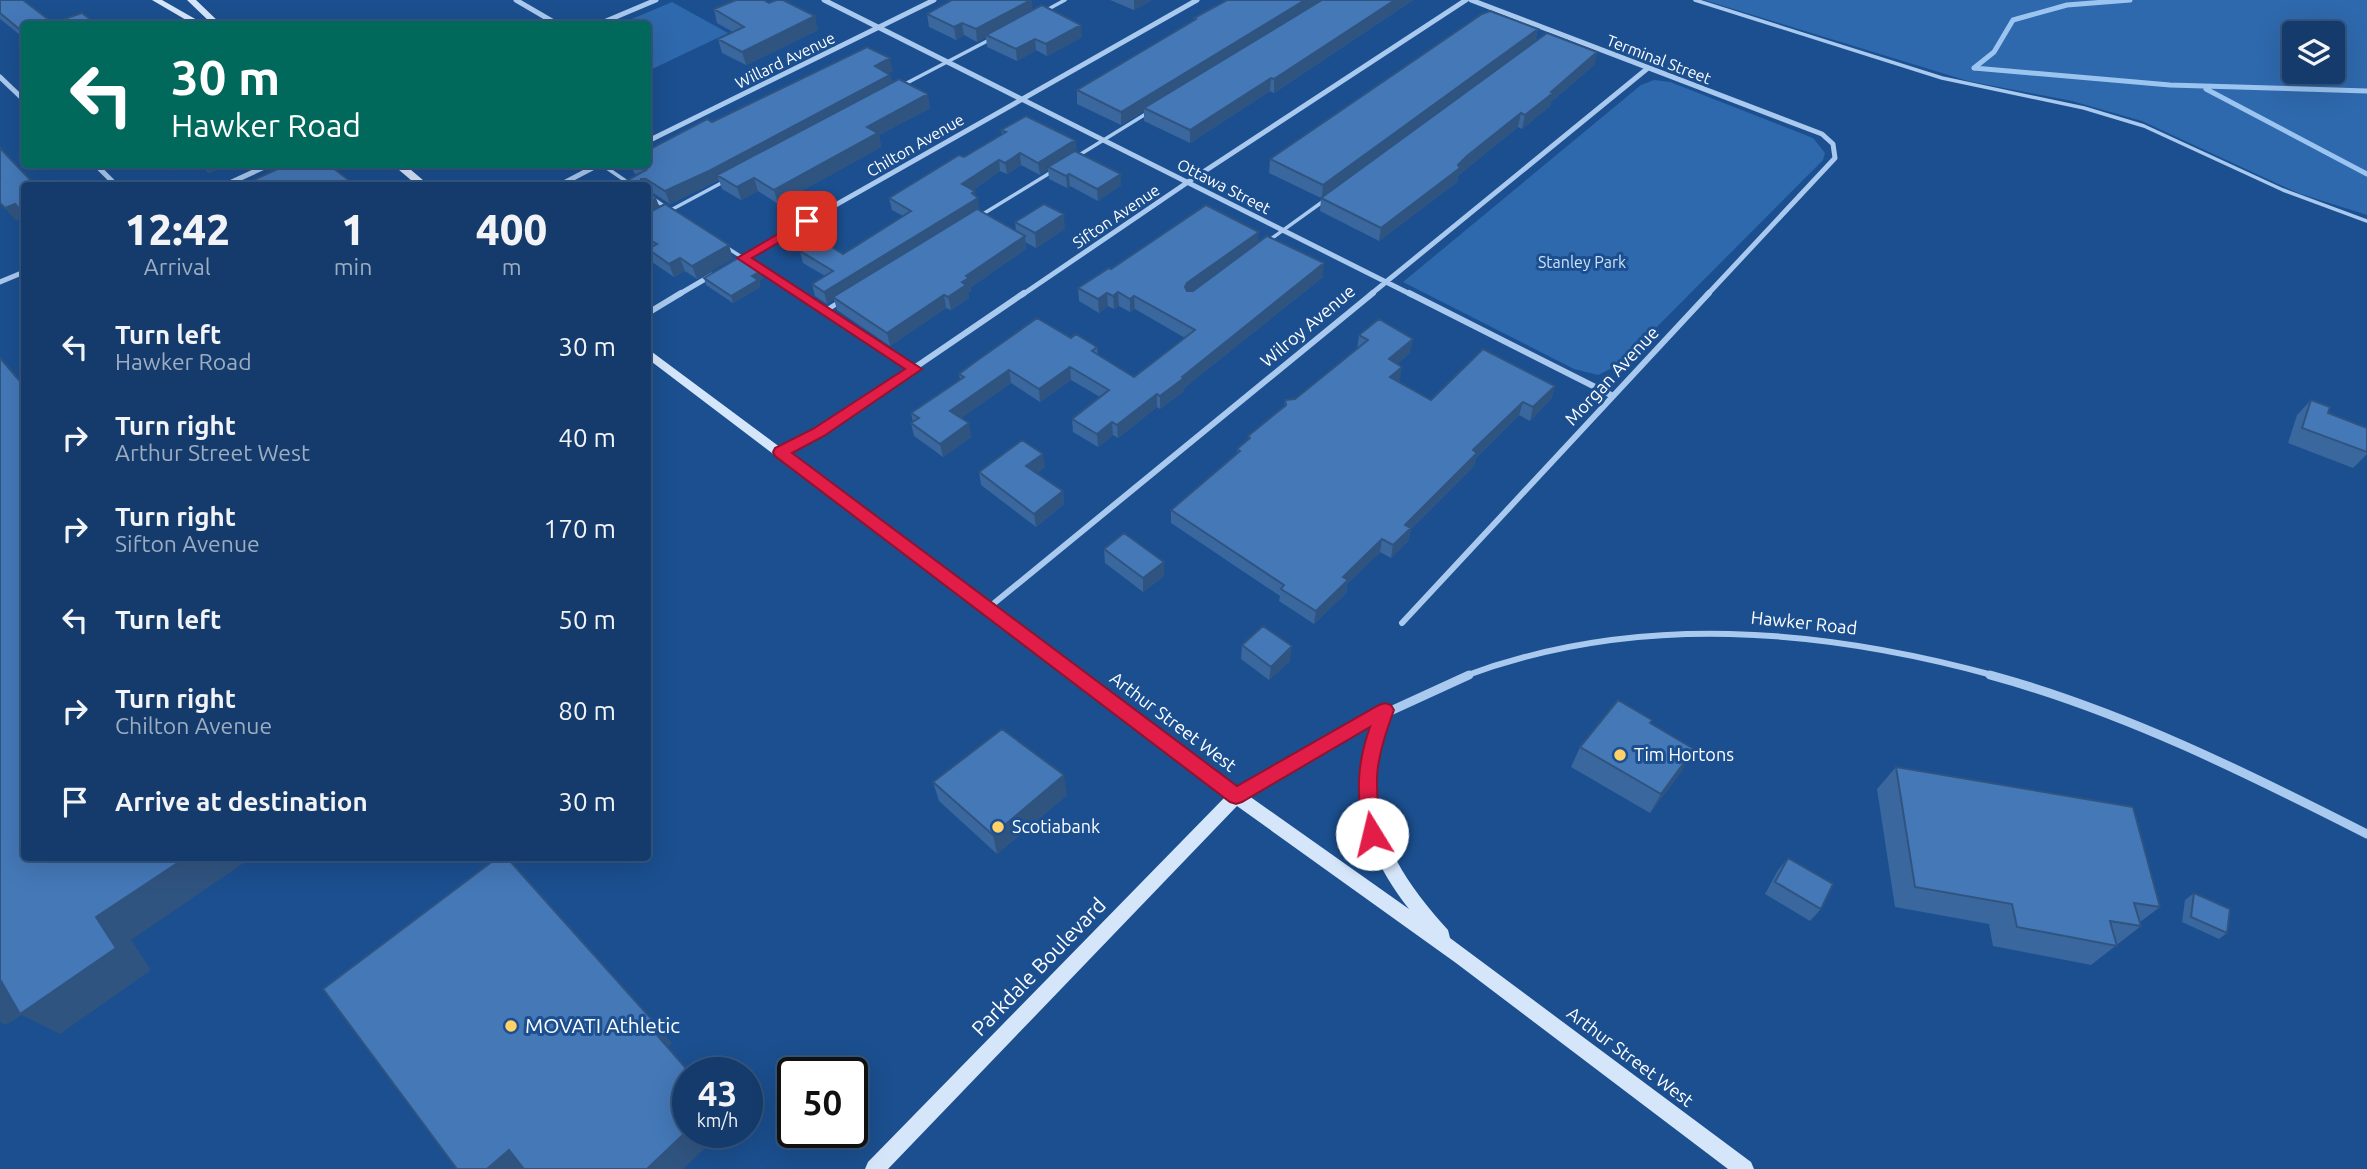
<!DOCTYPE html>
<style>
:root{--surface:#143b6b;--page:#214673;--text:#f1f3f6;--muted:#9dadc1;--line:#33557e}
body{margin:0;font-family:Ubuntu,sans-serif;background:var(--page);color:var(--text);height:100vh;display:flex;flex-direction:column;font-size:26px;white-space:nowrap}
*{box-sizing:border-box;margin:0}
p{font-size:23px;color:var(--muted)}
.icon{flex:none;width:38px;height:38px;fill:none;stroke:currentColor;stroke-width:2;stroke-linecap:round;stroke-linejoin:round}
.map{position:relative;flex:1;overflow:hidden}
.drawer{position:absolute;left:21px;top:182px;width:630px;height:679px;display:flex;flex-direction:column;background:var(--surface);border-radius:7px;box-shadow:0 7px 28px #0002,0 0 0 2px var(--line)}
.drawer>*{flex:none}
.banner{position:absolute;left:21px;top:21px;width:630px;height:147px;border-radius:7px;box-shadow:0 7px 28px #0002,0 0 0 2px var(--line);background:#00695c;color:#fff;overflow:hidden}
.tools{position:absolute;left:2282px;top:21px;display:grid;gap:14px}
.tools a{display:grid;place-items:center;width:63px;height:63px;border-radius:7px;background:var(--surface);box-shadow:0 7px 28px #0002,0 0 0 2px var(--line);font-size:35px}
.speed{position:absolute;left:672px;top:1057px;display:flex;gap:14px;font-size:35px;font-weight:700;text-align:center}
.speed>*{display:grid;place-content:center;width:91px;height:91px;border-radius:50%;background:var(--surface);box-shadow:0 7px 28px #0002,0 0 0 2px var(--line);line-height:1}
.speed small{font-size:18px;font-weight:400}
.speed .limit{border:4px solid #111;border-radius:10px;background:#fff;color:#111}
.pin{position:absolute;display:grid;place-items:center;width:60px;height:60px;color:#fff;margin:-30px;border-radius:14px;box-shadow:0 4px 10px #0006}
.me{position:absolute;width:77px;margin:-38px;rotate:351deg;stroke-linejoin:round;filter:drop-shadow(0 0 5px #0008)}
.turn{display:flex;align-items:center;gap:24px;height:147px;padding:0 35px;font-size:32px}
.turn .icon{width:91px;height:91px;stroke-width:2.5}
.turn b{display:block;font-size:49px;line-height:60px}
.eta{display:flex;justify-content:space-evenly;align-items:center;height:119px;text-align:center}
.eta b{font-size:42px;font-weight:800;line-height:49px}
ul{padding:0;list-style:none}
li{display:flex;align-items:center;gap:21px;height:91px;padding:0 35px}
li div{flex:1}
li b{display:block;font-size:26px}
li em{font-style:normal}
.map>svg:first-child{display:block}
.green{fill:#2e69ad;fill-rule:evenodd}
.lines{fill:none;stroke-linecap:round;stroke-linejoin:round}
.stream{stroke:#9cc4f0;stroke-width:5}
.lane-far1{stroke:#a9c9ee;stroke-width:3.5}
.lane{stroke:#a9c9ee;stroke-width:5}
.street-far2{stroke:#a9c9ee;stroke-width:5}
.street-far1{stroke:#a9c9ee;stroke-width:6}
.street{stroke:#a9c9ee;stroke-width:9}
.secondary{fill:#d6e6fa;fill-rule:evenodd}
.wall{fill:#3a679d}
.shaded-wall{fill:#305480}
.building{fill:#4478b7;stroke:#305480;stroke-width:2}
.route{fill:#e11d48;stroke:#92132f;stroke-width:2}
.poi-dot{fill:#ffd166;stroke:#1b4f8f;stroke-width:2.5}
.labels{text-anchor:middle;stroke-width:6;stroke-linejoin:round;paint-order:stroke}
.far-street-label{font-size:16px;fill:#fff;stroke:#1b4f8f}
.far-park-label{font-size:16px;fill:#cfe3fa;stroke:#1b4f8f}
.street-label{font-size:18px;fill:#fff;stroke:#1b4f8f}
.poi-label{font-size:18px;fill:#fff;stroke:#1b4f8f;text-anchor:start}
.near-street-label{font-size:21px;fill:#fff;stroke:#1b4f8f}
.near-poi-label{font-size:21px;fill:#fff;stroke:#1b4f8f;text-anchor:start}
</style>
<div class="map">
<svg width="2367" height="1169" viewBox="0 0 2367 1169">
<rect width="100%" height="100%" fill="#1b4f8f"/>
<path class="green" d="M1704 0H2367V215L2298 193 2142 121 2072 101 1968 81ZM2294 33H2333V72H2294Z
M672 2 728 33 648 71V24H620Z
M1654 80 1670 82 1813 138 1825 153 1823 160 1620 364 1598 375 1574 369 1403 282 1641 85Z"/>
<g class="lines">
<path class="stream" d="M1974 68 2170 85 2367 91
M1974 68 1994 52 2013 20 2067 5 2130 0
M2206 89 2367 174"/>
<path class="lane-far1" d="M1695 0 1942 78 2084 108 2144 126 2283 190 2367 221
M1043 12 1065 0
M903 85 991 39
M1076 157 1149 112
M601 164 633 186
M648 195 668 209
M669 211 725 181
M978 217 1053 171
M1268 241 1325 200
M726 247 801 295"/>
<path class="lane" d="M798 293 915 369
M825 311 841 301"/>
<path class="street-far2" d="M516 0 557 24
M824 0 1412 295
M1471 0 1822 134 1833 144 1835 158 1707 295
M599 24 656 0
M0 77 24 100
M648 141 934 0
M95 164 117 186
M223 186 271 164
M558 186 600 164
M735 262 1197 0
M0 282 24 272
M678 295 712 275
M1022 295 1188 182 1466 0
M1370 295 1648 68"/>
<path class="street-far1" d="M1409 293 1613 396
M648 313 681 293
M780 452 819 433 1024 293
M987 609 1373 293
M1402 623 1709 293
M1465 676C1637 612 1821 628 1996 676"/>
<path class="street" d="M1990 675C2122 711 2245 772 2367 834
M1236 796 1362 724 1469 675"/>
<path class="secondary" d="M152 0H162L204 24H193Z
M187 0H196L221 24H212Z
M392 164H404L430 186H418Z
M648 349 1242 791 1409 909C1359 845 1344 780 1380 706L1385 704 1390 706 1393 710C1388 723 1380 737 1378 751 1364 823 1402 879 1448 930L1450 938 1751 1162 1754 1169H1728L1456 963 1237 806 888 1169H865L868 1162 1225 797 648 359Z"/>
</g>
<path class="wall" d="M0 0 53 23 96 24H24V38L0 19Z
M1110 0H1152L1134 10Z
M1227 0H1413L1274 93 1270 91 1190 143 1144 121V111L1121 125 1077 104V90L1194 21V18Z
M714 9 818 30 746 65 722 53 718 39 733 32 717 23Z
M1033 10 1082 37 1047 56 1036 50 1017 61 987 47 986 37 977 42 964 35 956 40 929 27 927 14Z
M1538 29 1535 42 1597 52 1594 65 1551 102 1550 106 1522 129 1518 127 1465 170 1458 176 1457 182 1379 241 1320 211 1321 198 1269 173 1270 159Z
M893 71 888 73 890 75 892 83 930 108 879 135 881 147 778 204 758 191 741 200 722 189 719 180 670 204 650 191H648L659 206 733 258 697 279 685 271 674 277 652 262 648 250V186H617L638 175 634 173 631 164H648L712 122Z
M1001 130 1075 140 1076 151 1121 185 1098 201 1070 186 1067 188 1049 179 1048 169 1040 175 1021 165 1007 174 1000 171 973 190 976 196 979 210 1016 231 1015 222 1065 229 1036 248 1025 242 1026 249 971 287V291L968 293 969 298 951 310 946 308 890 346 837 310 834 299 827 304 815 296 812 284 825 276 803 263 800 251 843 254 903 216 892 210 889 198 964 157 1002 135Z
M200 164H229L209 173Z
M1258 243 1323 277 1184 388V391L1160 409 1157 407 1118 438 1113 435 1098 447 1073 432 1072 419 1100 397 1071 380 1040 402 1011 383 961 418 971 437 943 457 914 436 911 423 913 422 911 413 960 380 959 374 1071 338 1097 347 1098 354 1134 377 1185 338 1135 309 1130 312 1119 306 1114 309 1108 306 1099 313 1079 301 1078 288 1111 269Z
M704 278H763L759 281 760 287 733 303 706 285Z
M1359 335 1410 353 1397 364 1400 380 1398 382 1431 400 1555 386 1551 399 1530 421 1519 415 1476 458 1474 466 1411 529 1408 541 1391 558 1380 552 1347 584 1346 593 1314 624 1279 601 1280 596 1171 523V510L1237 454V449L1248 440V436L1284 406 1285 400 1295 399 1357 349Z
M2311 400 2328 413 2367 428V454L2353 468 2288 443 2297 415Z
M1045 467 1037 473 1063 491 1064 504 1036 527 981 485 979 472Z
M1104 549 1164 562V576L1143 592 1105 563Z
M1242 645 1290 661 1269 680 1241 659Z
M1650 723 1683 769 1650 813 1571 767 1580 747Z
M1896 767 2160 907 2140 922 2141 926 2091 965 1993 946 1989 924 1895 907 1877 789Z
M933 782 1067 795 997 854 939 801Z
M1788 858 1821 909 1810 921 1765 894 1778 870Z
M2194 893 2227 933 2219 939 2182 922 2185 900Z"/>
<path class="shaded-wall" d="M1032 0 1033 12 986 35V37L977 42 976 29Z
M1134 0H1152L1134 10Z
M1305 0H1326L1144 108V111L1121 125V112Z
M1395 0H1413L1274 93V79Z
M815 16 818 30 746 65 742 52Z
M962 23 964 35 956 40 954 27Z
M1081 25 1082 37 1047 56 1046 44Z
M1538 29 1535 42 1322 198 1323 185Z
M1035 39 1036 50 1017 61 1016 49Z
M1597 52 1594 65 1551 102 1550 106 1522 129 1525 115Z
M890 58 893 71 877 79 875 66Z
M890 75 893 87 717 175 719 180 670 204 665 191Z
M1271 78 1270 91 1190 143V130Z
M928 94 930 108 879 135 881 147 778 204 774 190 867 127Z
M1521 113 1518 127 1465 170 1458 176 1457 182 1379 241 1381 228Z
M1075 140 1076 152 1048 167V169L1040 175 1038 163Z
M1020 153 1021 165 1007 174 1005 163Z
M999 160 1000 171 964 196 962 184Z
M170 164H191L175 171Z
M204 164H229L209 173Z
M546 164H557L548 169Z
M1069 174 1070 186 1067 188 1066 176Z
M1121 174V185L1098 201 1097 189Z
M754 178 758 191 741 200 737 187Z
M975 191 976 199 978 198 979 210 835 298 833 297 834 299 827 304 824 292Z
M656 198 661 211 648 219V203Z
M15 204 24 215V217L16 221 5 208Z
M1064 214 1065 229 1036 248 1035 233Z
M1259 232 1258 245 1185 300V287L1187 283Z
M1025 236 1026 249 971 287V291L968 293 969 298 951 310 948 297 966 276Z
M729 245 733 258 697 279 692 266Z
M680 258 685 271 674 277 669 264Z
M1324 263 1323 277 1184 388V391L1160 409V396L1182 377Z
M761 271 763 278 759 281 760 287 733 303 731 296 752 276Z
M1118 292 1119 306 1114 309 1113 296Z
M1107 293 1108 306 1099 313 1098 299Z
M944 295 946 308 890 346 887 333Z
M1134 296 1135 309 1130 312V299Z
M1413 339 1410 353 1387 373 1389 359Z
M0 357 24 384V386Z
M1070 367 1071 380 1040 402 1039 389Z
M1402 367 1400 380 1388 390 1390 377Z
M1009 370 1011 383 953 424 950 411Z
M1555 386 1551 399 1530 421 1533 407Z
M1157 394V407L1118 438 1117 425Z
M1523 402 1519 415 1476 458 1474 466 1411 529 1408 541 1391 558 1393 545 1405 525 1473 450Z
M1112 422 1113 435 1098 447 1097 434Z
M969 423 971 437 943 457 940 444Z
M1043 454 1045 467 1028 479 1026 466Z
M1063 491 1064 504 1036 527 1034 514Z
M1382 539 1380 552 1347 584 1346 593 1314 624 1316 611 1343 577Z
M1164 562V576L1143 592V578Z
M1292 646 1290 661 1269 680 1271 667Z
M1694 749 1683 769 1650 813 1661 794Z
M1064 775 1067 795 997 854 993 835Z
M185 858H251L131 940 151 970 60 1034 22 1015 6 1025 0 1022V981Z
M654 1022 672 1043 668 1047 649 1026Z
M688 1130V1132H722L683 1169H647Z
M509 1150 531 1169H487Z"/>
<path class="building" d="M0 0H23L53 23 82 13 96 24H24V33L0 13Z
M736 0H764L769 3 776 0H783L815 16 742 52 718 39 744 27 714 9Z
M952 0H1031L976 29 962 23 954 27 927 14Z
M1227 0H1305L1121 112 1077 90 1196 19 1194 18Z
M1322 0H1395L1274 79 1271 78 1190 130 1144 108Z
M1042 5 1081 25 1046 44 1035 39 1016 49 986 35Z
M1490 11 1538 29 1323 185 1270 159 1482 14Z
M1547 33 1597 52 1551 92 1553 93 1525 115 1521 113 1467 156 1458 165 1460 168 1381 228 1321 198Z
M867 47 890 58 875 66 890 75 709 171 665 191 646 179H641L640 185 641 186H617L646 170 637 164H648V150L707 119 712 122Z
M899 79 928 94 867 127 878 133 774 190 754 178 737 187 717 175Z
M1026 116 1075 140 1038 163 1020 153 1005 163 999 160 962 184 975 191 972 193 978 198 824 292 812 284 833 271 800 251 819 239 843 254 911 211 889 198 959 155 964 157 1006 132 1001 130Z
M0 148 36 186H24V214L15 204 5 208 0 203Z
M1075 151 1121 174 1097 189 1069 174 1066 176 1048 167Z
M288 164H328L355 185 241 186Z
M573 181 580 186H565Z
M648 191 656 198 648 203Z
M665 204 729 245 692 266 680 258 669 264 648 249 657 244 648 239V213Z
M1044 204 1064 214 1035 233 1015 222Z
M1206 205 1259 232 1187 283 1185 287 1187 291H1193L1267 236 1324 263 1182 377 1184 378 1160 396 1157 394 1117 425 1112 422 1097 434 1072 419 1109 390 1070 367 1039 389 1009 370 950 411 969 423 940 444 911 423 919 418 911 413 964 377 959 374 975 362 1037 318 1071 338 1076 334 1097 347 1092 351 1134 377 1195 330 1134 296 1130 299 1118 292 1113 296 1107 293 1098 299 1078 288 1109 268 1111 269Z
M977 209 1025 236 966 276 969 278 962 282 966 285 948 297 944 295 887 333 833 297Z
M740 257 761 271 752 276 758 280 731 296 704 278Z
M1379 319 1413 339 1389 359 1402 367 1390 377 1431 400 1483 349 1555 386 1533 407 1523 402 1473 450 1477 453 1405 525 1411 528 1393 545 1382 539 1343 577 1348 580 1316 611 1281 589 1284 585 1171 510 1240 451 1237 449 1250 438 1248 436 1286 405 1285 400 1295 399 1368 340 1359 335Z
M0 358 24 386V858H185L96 917 116 948 20 1014 1 981H0Z
M2311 400 2330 407 2328 413 2367 428V452L2302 428Z
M1022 440 1043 454 1026 466 1063 491 1034 514 979 472Z
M1124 533 1164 562 1143 578 1104 549Z
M1263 626 1292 646 1271 667 1242 645Z
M1618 700 1652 720 1650 723 1694 749 1661 794 1580 747Z
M1002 729 1064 775 993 835 933 782Z
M1896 767 2133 807 2160 907 2134 903 2141 926 2110 921 2117 946 2017 927 2012 904 1915 887Z
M497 858H507L654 1022 649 1026 690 1073H688V1130L647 1169H524L509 1150 487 1169H457L323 989Z
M1788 858 1833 884 1821 909 1775 882Z
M2194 893 2230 909 2227 933 2191 917Z"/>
<path class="route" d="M807 217 811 218V224L752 258 922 369 824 436 792 453 1237 786 1379 705 1385 703 1391 705 1394 710C1375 761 1373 780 1382 834L1379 839 1372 842 1366 839 1363 834C1357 793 1356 766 1370 727L1242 802 1236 804 1230 802 775 456 773 452 775 448 813 429 905 369 737 258Z"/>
<g class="poi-dot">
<circle cx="1620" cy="755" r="7"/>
<circle cx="998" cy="827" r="7"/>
<circle cx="511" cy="1026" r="7"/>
</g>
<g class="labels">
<g class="far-street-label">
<text transform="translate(1659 59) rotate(21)" y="6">Terminal Street</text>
<text transform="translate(785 60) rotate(-26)" y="6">Willard Avenue</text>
<text transform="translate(915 145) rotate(-30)" y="6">Chilton Avenue</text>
<text transform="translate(1224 186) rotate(27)" y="6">Ottawa Street</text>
<text transform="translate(1116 216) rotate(-34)" y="6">Sifton Avenue</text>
</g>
<g class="far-park-label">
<text x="1582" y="268">Stanley Park</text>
</g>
<g class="street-label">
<text transform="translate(1308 326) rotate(-40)" y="6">Wilroy Avenue</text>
<text transform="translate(1612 376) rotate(-47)" y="6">Morgan Avenue</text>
<text transform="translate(1804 623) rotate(6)" y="6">Hawker Road</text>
<text transform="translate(1173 722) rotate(37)" y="6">Arthur Street West</text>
<text transform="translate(1630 1057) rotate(37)" y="6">Arthur Street West</text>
</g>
<g class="poi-label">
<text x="1634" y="761">Tim Hortons</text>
<text x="1012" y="833">Scotiabank</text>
</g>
<g class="near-street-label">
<text transform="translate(1039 967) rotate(-46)" y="7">Parkdale Boulevard</text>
</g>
<g class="near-poi-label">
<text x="525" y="1033">MOVATI Athletic</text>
</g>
</g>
</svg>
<div class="tools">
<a><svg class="icon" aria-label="layers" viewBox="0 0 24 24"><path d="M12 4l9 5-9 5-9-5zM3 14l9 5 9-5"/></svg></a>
</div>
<div class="speed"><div>43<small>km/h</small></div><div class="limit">50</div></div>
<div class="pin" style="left:807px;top:221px;background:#d93025"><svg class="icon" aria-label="arrive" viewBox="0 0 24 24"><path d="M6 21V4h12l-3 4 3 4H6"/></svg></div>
<svg class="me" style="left:1372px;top:834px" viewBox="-20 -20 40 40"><circle r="19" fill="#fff"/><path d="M0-13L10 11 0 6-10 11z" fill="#e11d48"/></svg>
<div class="banner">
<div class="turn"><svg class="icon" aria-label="left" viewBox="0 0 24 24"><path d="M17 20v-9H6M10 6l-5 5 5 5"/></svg><div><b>30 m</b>Hawker Road</div></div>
</div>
<section class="drawer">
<div class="eta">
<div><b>12:42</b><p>Arrival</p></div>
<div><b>1</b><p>min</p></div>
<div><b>400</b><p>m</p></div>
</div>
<ul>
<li><svg class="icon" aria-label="left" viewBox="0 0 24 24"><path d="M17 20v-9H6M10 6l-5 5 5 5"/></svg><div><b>Turn left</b><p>Hawker Road</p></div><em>30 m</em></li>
<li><svg class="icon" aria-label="right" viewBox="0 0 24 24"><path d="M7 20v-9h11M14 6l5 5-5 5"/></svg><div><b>Turn right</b><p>Arthur Street West</p></div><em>40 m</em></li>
<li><svg class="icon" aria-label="right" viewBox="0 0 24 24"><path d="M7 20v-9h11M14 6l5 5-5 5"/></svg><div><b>Turn right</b><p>Sifton Avenue</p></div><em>170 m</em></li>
<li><svg class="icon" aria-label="left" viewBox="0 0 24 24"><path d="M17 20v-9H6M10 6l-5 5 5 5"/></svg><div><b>Turn left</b></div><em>50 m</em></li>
<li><svg class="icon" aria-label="right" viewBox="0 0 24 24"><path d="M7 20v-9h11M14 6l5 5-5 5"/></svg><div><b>Turn right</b><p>Chilton Avenue</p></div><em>80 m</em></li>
<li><svg class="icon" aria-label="arrive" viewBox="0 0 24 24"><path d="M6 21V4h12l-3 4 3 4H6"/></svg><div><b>Arrive at destination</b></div><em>30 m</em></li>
</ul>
</section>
</div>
